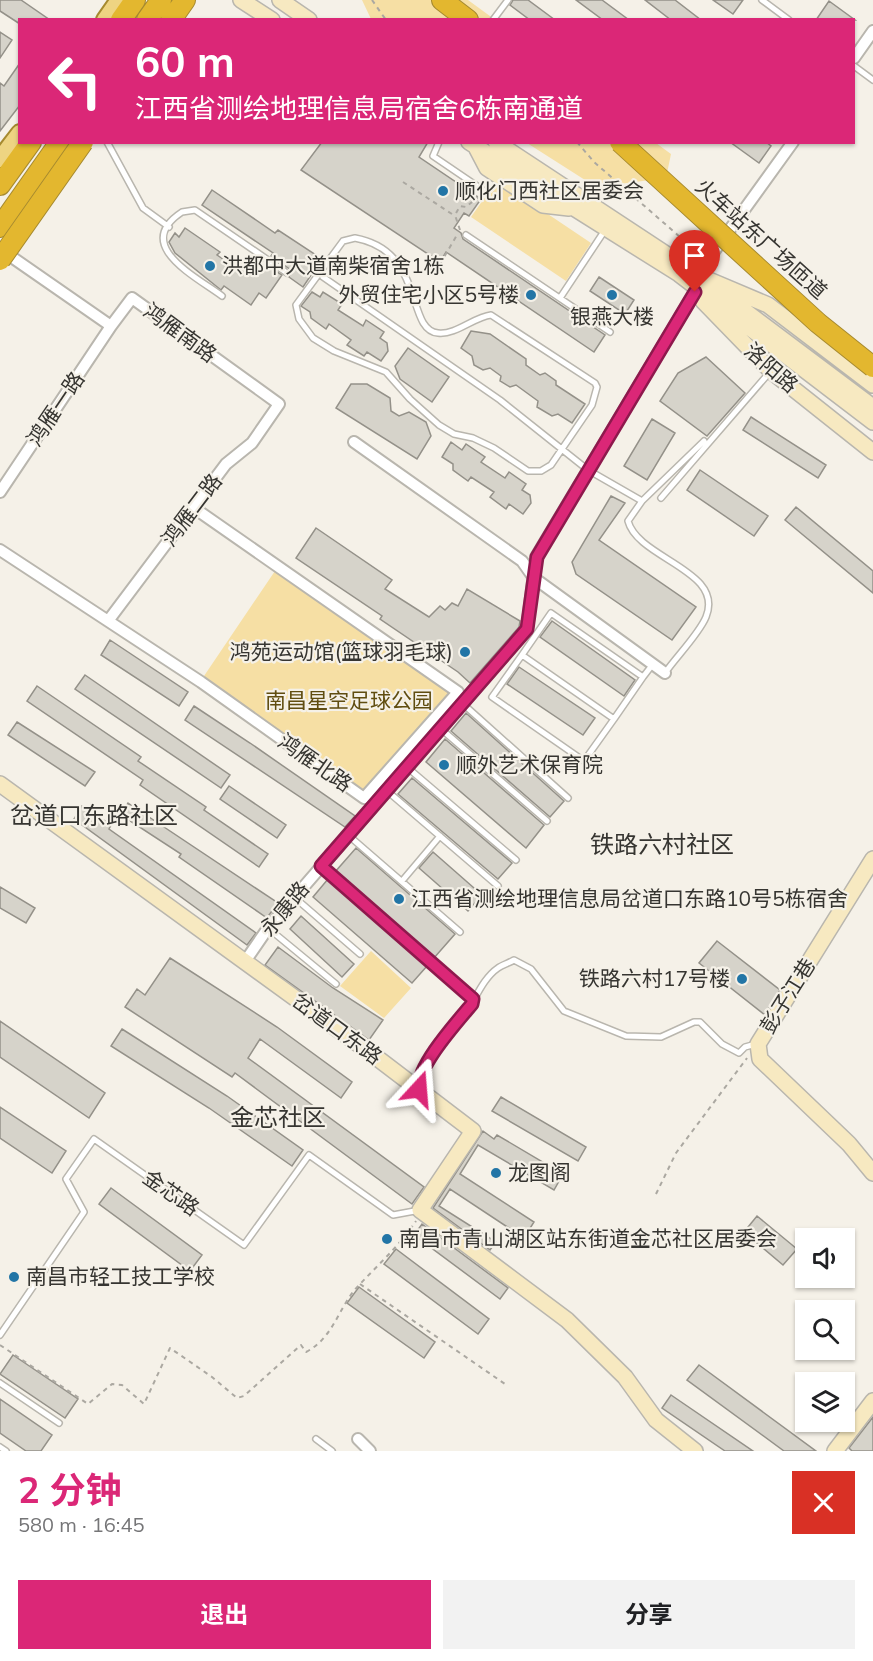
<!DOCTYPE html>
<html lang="zh">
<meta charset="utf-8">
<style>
:root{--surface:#fff;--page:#f2f2f2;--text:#202124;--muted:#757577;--accent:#db2777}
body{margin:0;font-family:Mulish,"Noto Sans SC",sans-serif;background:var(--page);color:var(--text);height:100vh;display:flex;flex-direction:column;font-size:22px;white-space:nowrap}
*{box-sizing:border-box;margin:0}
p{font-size:20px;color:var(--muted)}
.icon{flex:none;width:33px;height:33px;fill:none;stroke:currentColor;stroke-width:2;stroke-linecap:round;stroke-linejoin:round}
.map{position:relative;height:1451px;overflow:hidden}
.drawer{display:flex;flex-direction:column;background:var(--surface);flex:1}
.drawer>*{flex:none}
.guide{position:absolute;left:18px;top:18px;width:837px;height:126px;border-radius:0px;box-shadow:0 2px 4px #0004;background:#db2777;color:#fff;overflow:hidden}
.tools{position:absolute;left:795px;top:1228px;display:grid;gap:12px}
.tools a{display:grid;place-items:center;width:60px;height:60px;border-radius:0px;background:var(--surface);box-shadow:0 2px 4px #0004;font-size:30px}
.pin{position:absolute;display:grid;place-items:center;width:51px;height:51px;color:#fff;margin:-62px -26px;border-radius:50% 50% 50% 0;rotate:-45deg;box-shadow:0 0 6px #0007}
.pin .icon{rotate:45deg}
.me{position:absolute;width:66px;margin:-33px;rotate:19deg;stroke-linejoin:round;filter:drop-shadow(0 0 4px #0008)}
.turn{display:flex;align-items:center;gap:21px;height:126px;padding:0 18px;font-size:27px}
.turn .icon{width:78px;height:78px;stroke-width:2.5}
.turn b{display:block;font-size:42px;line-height:51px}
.round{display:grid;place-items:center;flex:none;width:63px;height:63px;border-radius:0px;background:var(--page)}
.overview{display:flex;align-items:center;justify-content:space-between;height:102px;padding:0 18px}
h1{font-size:36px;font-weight:700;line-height:45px;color:var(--accent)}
.cta{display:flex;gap:12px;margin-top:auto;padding:12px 18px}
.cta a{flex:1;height:69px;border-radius:0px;background:var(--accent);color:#fff;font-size:24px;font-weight:700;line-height:69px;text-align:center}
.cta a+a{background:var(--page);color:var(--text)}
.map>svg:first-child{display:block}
.green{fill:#f6dfa4}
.building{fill:#d6d3ca;stroke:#949189;stroke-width:1.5}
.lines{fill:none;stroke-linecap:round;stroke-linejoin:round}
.lane-casing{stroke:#b9b6ae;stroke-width:8}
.street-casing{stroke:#b9b6ae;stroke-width:14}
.secondary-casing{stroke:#b9b6ae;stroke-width:18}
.primary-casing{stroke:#a68a30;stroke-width:20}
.highway-casing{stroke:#a68a30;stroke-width:22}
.path{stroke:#aba8a1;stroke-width:2;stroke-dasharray:4.5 4.5;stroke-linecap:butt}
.lane{stroke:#fff;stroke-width:5}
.street{stroke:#fff;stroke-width:10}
.secondary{stroke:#f7e9c1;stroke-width:15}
.primary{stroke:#eed482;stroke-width:16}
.highway{stroke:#e3b72f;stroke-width:20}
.highway-bridge-casing{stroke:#a68a30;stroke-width:22;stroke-linecap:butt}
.highway-bridge{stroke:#e3b72f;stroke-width:20}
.route-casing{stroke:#8e194d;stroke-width:15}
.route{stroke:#db2777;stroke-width:10}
.poi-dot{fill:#2275a6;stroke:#f5f1e8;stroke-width:2}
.labels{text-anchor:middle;stroke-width:4.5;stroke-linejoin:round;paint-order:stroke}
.poi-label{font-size:21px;fill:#363531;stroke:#f5f1e8;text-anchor:start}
.street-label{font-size:21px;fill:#363531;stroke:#f5f1e8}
.park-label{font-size:21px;fill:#604d10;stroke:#f5f1e8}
.quarter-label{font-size:24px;fill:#363531;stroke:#f5f1e8}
</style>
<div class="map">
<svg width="873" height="1451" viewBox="0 0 873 1451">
<rect width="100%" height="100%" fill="#f5f1e8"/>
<path class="green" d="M362 0H468L494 19H371Z
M527 143H656L671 154 666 178 596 187Z
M497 180 591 243 566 281 471 217Z
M275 571 450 692 363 791 204 676Z
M371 951 411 988 384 1018 340 986Z"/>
<path class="building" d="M0 0H21L50 20H20V24L0 11Z
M513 0H528L555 20H530L510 5Z
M576 0H602L629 20H603Z
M645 0H675L701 20H671Z
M713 0H743L733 14Z
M829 1 855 20H816Z
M0 32 12 40 0 58Z
M20 63V105L0 131V83L4 86Z
M322 142H428L419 157 481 199 469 216 464 213 454 228 461 233 463 239 605 335 594 352 446 252 440 262 301 170Z
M730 142H766L771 146 759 163Z
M212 190 275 233 278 230 322 259 303 287 289 277 291 270 271 256 273 253 202 205Z
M185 228 220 252 217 255 236 268 239 263 257 275 265 264 282 275 266 298 259 293 251 305 224 286 221 290 175 253 169 242 175 233 179 237Z
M599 277 634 300 625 314 590 291Z
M312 292 320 297 323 292 342 304 338 310 363 326 366 320 384 332 380 338 387 343 388 351 381 361 367 352 364 356 347 345 351 340 329 324 326 329 311 318 310 312 301 306Z
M471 331 490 334 526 359V365L540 375 545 373 556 381V385L585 404 572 423 558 414 552 416 537 407 538 401 516 385 510 387 500 381 501 376 490 368 483 370 474 365 472 356 461 348Z
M408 348 449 377 432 402 400 379 395 366Z
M706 357 745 393 707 436 660 401 678 373Z
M351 384H367L390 398 391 411 399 416 409 412 426 422 431 436 417 459 336 408Z
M751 417 826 465 818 478 743 430Z
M652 419 675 433 647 480 624 466Z
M451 442 462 450 466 444 485 457 481 462 505 478 509 472 526 484 522 490 530 495 531 503 523 514 509 504 506 509 490 497 494 492 471 477 468 481 453 470V464L442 457Z
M700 470 768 516 754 536 687 490Z
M611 496 625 503 599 540 696 607 672 640 576 574 572 562Z
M796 507 873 571V593L785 520Z
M316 528 392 580 385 589 429 617 440 606 445 610 452 603 458 606 467 589 520 621 519 627 470 683 458 672 380 619 382 616 296 558Z
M552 621 635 680 624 696 540 637Z
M110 640 188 692 179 706 101 655Z
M519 667 595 718 583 735 507 684Z
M85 675 230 775 221 788 75 689Z
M37 686 141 757 138 761 206 807 204 810 268 854 259 867 140 785 143 780 27 701Z
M194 706 250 743 355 816 345 827 185 720Z
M466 713 564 801 550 817 451 731Z
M17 722 95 772 85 786 8 735Z
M445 739 544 825 526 848 426 762Z
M412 778 512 863 498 879 398 794Z
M229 786 286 825 277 838 220 799Z
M128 803 278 903 269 915 267 918 179 857 181 854 121 815Z
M82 806 111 825 109 829 256 933 247 945 74 819Z
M356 848 455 934 434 958 335 872Z
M433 852 482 895 468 911 419 868Z
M328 879 427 966 412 983 313 897Z
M0 887 35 908 26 923 0 908Z
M301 916 354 964 342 977 290 929Z
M717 941 780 990 765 1015 699 963Z
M278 947 333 988 383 1020 369 1040 265 965Z
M170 958 277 1027 352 1082 341 1098 260 1039 248 1058 424 1187 412 1204 235 1073 232 1077 125 1007 137 989 145 995Z
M0 1021 105 1093 89 1118 0 1057Z
M122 1029 227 1096 303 1150 292 1166 209 1108 111 1046Z
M501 1097 586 1147 578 1161 492 1111Z
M0 1107 66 1151 52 1173 0 1138Z
M483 1131 494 1139 497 1135 563 1174 554 1190 478 1145 460 1174 534 1222 524 1238 450 1189 439 1206 496 1242 490 1250 433 1208Z
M111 1188 202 1255 190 1271 99 1204Z
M757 1216 797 1249 783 1265 744 1232Z
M422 1224 508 1288 500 1299 414 1235Z
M396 1249 489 1319 478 1334 384 1264Z
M359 1287 435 1342 424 1358 347 1303Z
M13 1355 78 1399 65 1418 0 1374Z
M699 1365 816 1451H784L687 1380Z
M671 1395 753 1451H725L662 1408Z
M0 1399 52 1435 41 1451H26L0 1433Z
M873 1417V1451H852L849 1448Z"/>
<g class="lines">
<defs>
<path id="lane" d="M762 0 789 20
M493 20 508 0
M854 66 873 80
M107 142 143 208 169 227
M439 142 433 156 483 190
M466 235 610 332
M355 238C426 251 405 330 438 333 456 335 474 317 491 315L595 383 597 387 592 405 551 465 541 471H528L494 448 473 438 454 434 439 425 410 399 386 372 334 351 313 338 299 319 296 305 343 241Z
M323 277 500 400 588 470 642 501
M222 296C195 276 132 245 182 212L195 210 287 273
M560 298 605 230
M661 498 769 373
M522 655 492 697 584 761 614 719
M665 673C676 657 699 634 706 617 725 570 638 559 628 521L642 501 704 441
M643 677 614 719 522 655 551 613 643 677 653 664
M462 703 568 798
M440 728 547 821
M408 768 516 860
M386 790 498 886
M348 835 460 932
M321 866 473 999
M402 881 440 836
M294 897 360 954
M268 928 336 984
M418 1086C415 1064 460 1025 471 1005 478 993 485 977 498 968 502 965 509 963 514 960L531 969 564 1011 626 1036 661 1037 694 1022H700L722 1044 739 1053 745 1047 756 1044
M0 1335 84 1212 66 1179 94 1139 244 1245 309 1155 393 1215 420 1210
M0 1383 59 1423
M316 1439 332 1451
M0 1447 6 1451"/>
<path id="street" d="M854 58 873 31
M3 251 111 326 132 298 279 404 252 443 226 464 108 621
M697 275 793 142
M354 442 522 561 534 578 665 673
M0 492 111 326
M0 550 201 682 364 798 458 692 194 508
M244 963 268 928 527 629 536 557 695 292
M358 1439 370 1451"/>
<path id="secondary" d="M241 0 272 20
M280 0 309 20
M469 142 679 274 873 422
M496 142 681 264
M476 147 487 168 543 205 569 208
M697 275 768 305 873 385
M717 290 873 407
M703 301 771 371 873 452
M0 784 372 1054 473 1131 420 1210 567 1320 625 1377 656 1420 695 1451
M873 859 758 1044 760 1059 849 1144 873 1173
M835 1451 873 1401"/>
<path id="primary" d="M105 20 119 0
M0 159 20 133"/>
<path id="highway" d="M442 0 468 20
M121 20 135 0
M147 20 161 0
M171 20 185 0
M0 185 31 142
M0 227 60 142"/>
</defs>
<use href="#lane" class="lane-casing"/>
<use href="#street" class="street-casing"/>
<use href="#secondary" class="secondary-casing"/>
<use href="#primary" class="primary-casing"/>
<use href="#highway" class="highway-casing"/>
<path class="path" d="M372 0 386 20
M577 142 594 162 680 237
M403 182 455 216
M460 230 455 215 460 206 466 207 478 197
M440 264 457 235
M656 1194 676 1153 747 1058
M360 1284 505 1384
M0 1345 88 1404 112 1384 122 1385 144 1404 170 1348 212 1377 237 1398 244 1396 301 1345 306 1352C335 1337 338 1306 360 1284 379 1264 400 1245 416 1221"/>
<use href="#lane" class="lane"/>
<use href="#street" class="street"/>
<use href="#secondary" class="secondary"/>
<use href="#primary" class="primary"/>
<use href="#highway" class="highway"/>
<defs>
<path id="highway-bridge" d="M620 142 818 323 873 367
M0 260 83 142"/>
</defs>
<use href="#highway-bridge" class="highway-bridge-casing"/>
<use href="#highway-bridge" class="highway-bridge"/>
</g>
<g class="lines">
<defs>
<path id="route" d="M419 1089C416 1067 457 1022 472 1004L473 999 321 866 527 629 537 557 695 292"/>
</defs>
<use href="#route" class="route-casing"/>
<use href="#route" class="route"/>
</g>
<g class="poi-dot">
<circle cx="443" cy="191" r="6"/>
<circle cx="210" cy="266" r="6"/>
<circle cx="531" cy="295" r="6"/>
<circle cx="612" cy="295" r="6"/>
<circle cx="465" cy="652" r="6"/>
<circle cx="444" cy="765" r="6"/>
<circle cx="399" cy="899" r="6"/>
<circle cx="742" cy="979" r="6"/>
<circle cx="496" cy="1173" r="6"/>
<circle cx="387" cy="1239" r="6"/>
<circle cx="14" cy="1277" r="6"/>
</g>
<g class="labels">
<g class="poi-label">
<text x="455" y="198">顺化门西社区居委会</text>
<text x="222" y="273">洪都中大道南柴宿舍1栋</text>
<text x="519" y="302" text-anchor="end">外贸住宅小区5号楼</text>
<text x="612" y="324" text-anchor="middle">银燕大楼</text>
<text x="453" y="659" text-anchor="end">鸿苑运动馆(篮球羽毛球)</text>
<text x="456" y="772">顺外艺术保育院</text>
<text x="411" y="906">江西省测绘地理信息局岔道口东路10号5栋宿舍</text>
<text x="730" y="986" text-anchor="end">铁路六村17号楼</text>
<text x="508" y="1180">龙图阁</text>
<text x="399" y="1246">南昌市青山湖区站东街道金芯社区居委会</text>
<text x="26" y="1284">南昌市轻工技工学校</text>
</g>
<g class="street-label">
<text transform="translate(761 239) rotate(42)" y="7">火车站东广场匝道</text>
<text transform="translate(180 333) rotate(36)" y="7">鸿雁南路</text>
<text transform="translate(771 368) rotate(41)" y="7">洛阳路</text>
<text transform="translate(56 409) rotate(-56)" y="7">鸿雁一路</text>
<text transform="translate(192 510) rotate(-53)" y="7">鸿雁二路</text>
<text transform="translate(315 763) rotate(35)" y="7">鸿雁北路</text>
<text transform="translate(285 909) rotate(-51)" y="7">永康路</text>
<text transform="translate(788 996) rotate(-58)" y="7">彭子江巷</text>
<text transform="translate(337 1029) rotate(36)" y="7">岔道口东路</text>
<text transform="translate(171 1193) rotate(35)" y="7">金芯路</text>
</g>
<g class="park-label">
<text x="349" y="708">南昌星空足球公园</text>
</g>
<g class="quarter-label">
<text x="94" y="824">岔道口东路社区</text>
<text x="662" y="853">铁路六村社区</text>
<text x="278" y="1126">金芯社区</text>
</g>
</g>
</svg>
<div class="tools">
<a><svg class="icon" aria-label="sound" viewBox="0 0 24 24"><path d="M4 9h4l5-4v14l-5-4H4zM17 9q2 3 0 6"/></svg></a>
<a><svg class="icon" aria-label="search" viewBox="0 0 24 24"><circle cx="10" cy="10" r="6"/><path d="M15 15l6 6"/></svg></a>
<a><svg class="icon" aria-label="layers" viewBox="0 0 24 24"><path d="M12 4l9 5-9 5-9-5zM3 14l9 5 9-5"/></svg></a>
</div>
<div class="pin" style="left:695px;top:292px;background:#d93025"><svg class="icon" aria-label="arrive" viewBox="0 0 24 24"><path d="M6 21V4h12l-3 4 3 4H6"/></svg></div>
<svg class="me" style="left:419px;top:1089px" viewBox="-20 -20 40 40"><path d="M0-17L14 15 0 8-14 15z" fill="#db2777" stroke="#fff" stroke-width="4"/></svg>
<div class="guide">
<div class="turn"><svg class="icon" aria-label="left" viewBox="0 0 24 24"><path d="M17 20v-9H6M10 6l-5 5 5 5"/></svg><div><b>60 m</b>江西省测绘地理信息局宿舍6栋南通道</div></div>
</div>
</div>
<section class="drawer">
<div class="overview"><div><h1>2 分钟</h1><p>580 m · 16:45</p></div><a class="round" style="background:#d93025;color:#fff"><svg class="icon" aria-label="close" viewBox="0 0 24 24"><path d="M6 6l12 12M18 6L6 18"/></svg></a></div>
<div class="cta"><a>退出</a><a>分享</a></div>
</section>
